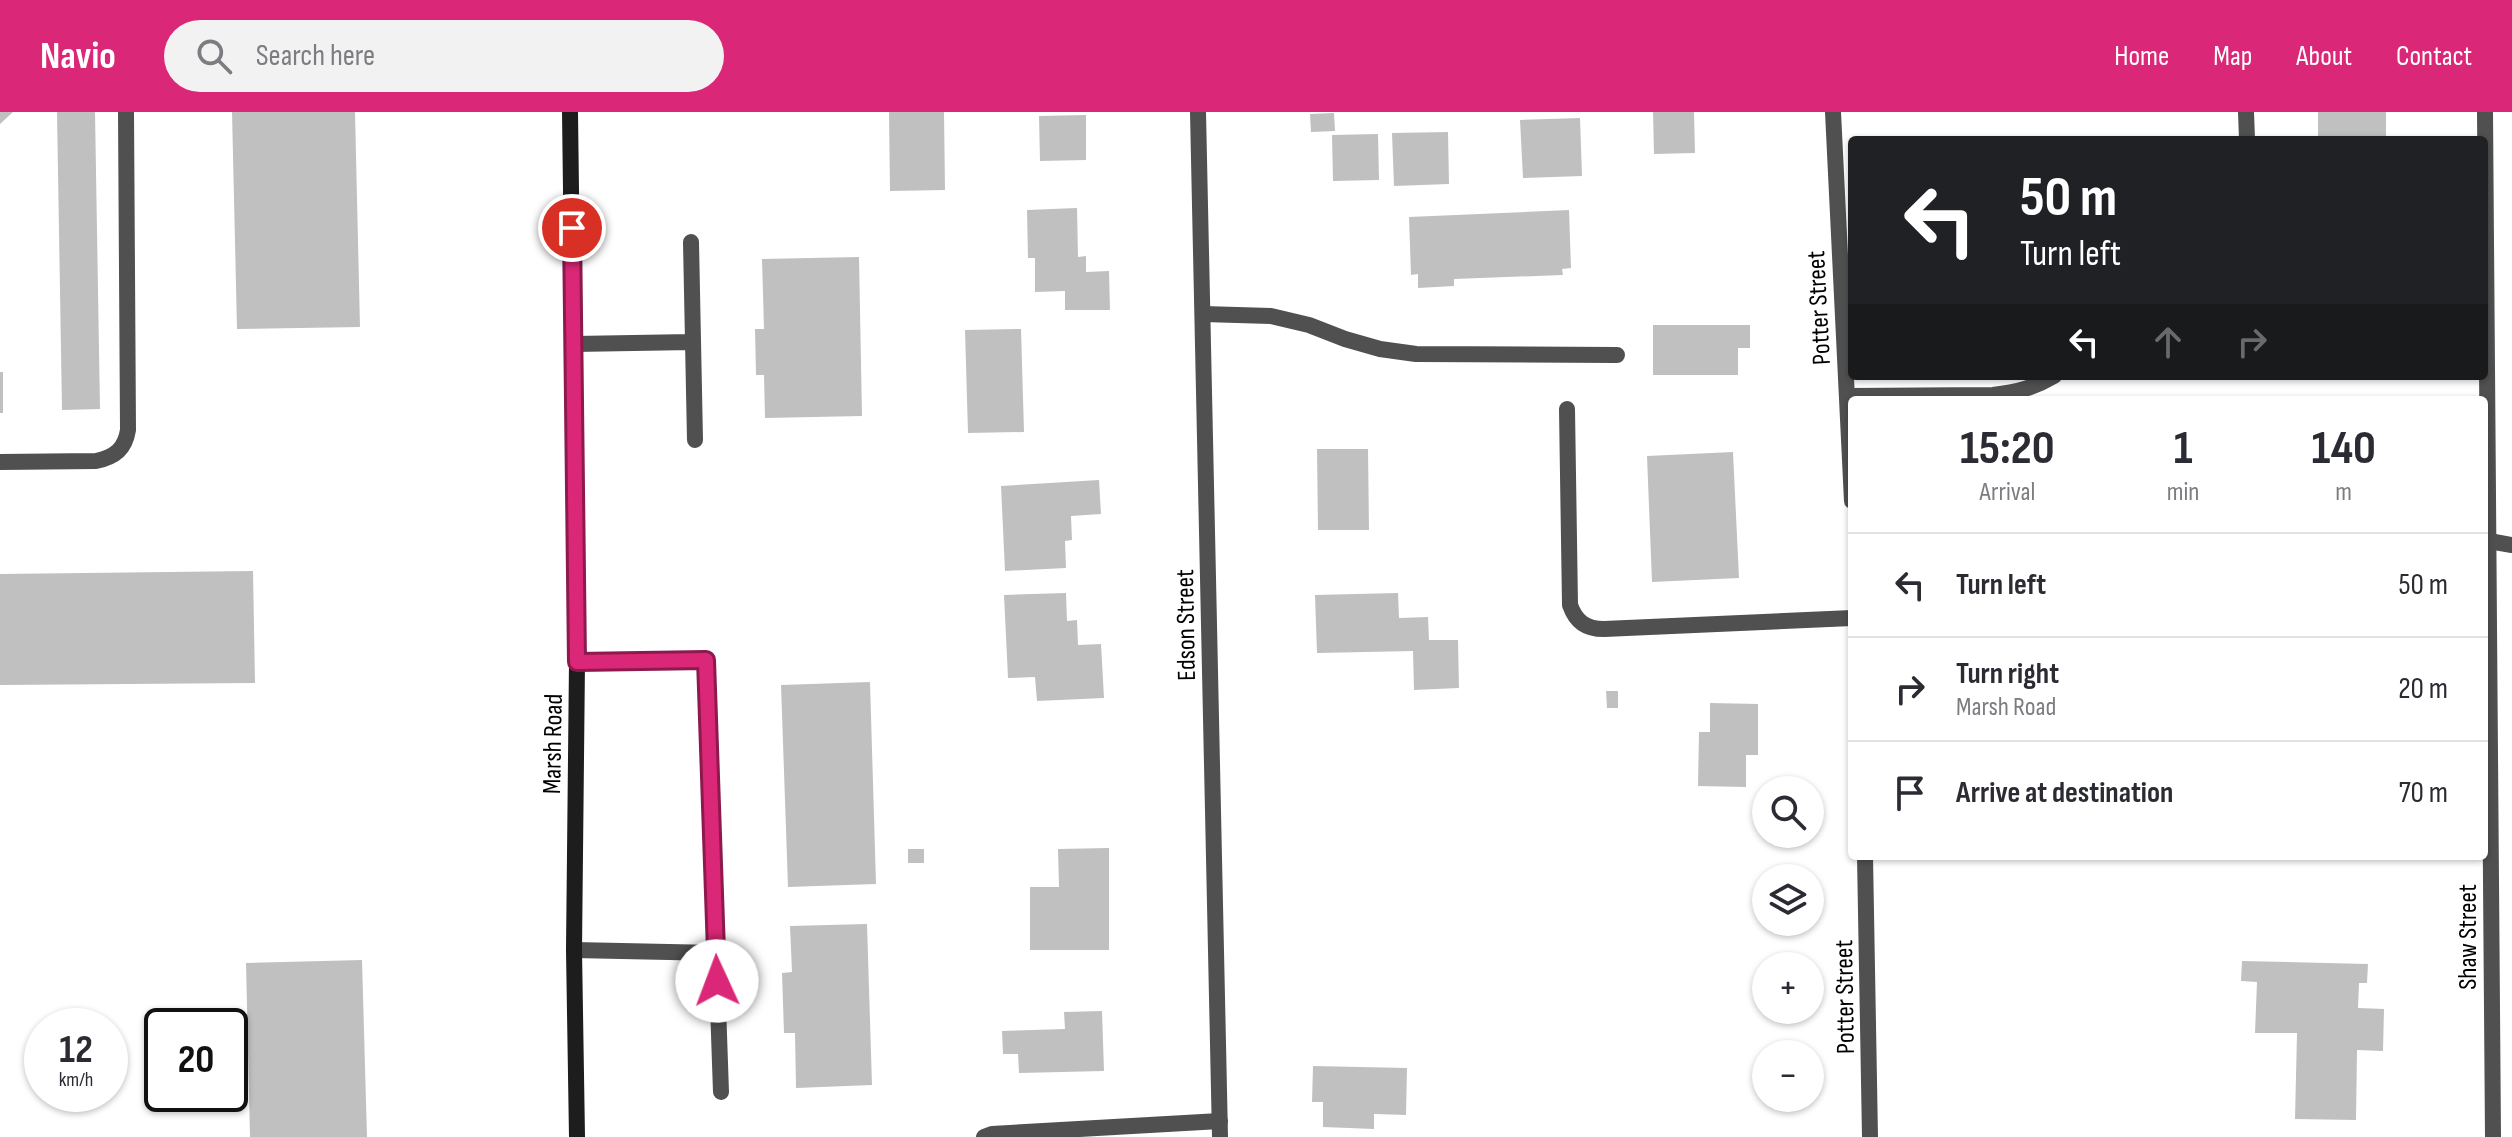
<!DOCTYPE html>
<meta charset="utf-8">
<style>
:root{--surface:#fff;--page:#f2f2f3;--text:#2b2b33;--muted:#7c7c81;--line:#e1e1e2;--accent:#db2777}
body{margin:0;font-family:"Sofia Sans Condensed",sans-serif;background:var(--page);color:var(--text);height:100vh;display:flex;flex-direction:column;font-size:30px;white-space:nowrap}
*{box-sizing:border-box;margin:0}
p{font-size:26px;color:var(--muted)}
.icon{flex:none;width:44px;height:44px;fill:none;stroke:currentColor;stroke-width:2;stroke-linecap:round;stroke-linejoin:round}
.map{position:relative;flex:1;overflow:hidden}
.details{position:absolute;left:1848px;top:284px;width:640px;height:464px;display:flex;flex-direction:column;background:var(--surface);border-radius:8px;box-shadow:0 2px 6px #0004}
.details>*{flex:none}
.banner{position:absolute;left:1848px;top:24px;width:640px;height:244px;border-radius:8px;box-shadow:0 2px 6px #0004;background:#202124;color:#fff;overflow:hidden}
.fabs{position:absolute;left:1752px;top:664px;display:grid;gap:16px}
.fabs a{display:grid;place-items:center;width:72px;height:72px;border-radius:50%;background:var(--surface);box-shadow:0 2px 6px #0004;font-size:40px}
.speed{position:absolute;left:24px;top:896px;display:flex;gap:16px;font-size:40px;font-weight:700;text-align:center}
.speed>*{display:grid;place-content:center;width:104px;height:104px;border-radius:50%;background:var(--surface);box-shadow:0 2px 6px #0004;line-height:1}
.speed small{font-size:20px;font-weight:400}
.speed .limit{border:4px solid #111;border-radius:12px;background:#fff;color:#111}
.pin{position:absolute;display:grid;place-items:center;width:68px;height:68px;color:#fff;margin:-34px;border:4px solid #fff;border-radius:50%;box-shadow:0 2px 8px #0007}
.me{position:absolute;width:88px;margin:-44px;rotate:358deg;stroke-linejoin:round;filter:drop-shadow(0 0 6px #0008)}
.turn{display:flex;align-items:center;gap:28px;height:168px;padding:0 40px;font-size:36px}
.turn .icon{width:104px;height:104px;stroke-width:2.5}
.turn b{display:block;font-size:56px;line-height:68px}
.lanes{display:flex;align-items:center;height:76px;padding:0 40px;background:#0003;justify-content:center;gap:40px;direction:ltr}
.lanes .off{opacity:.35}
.eta{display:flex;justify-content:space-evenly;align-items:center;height:136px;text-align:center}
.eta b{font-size:48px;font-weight:700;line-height:56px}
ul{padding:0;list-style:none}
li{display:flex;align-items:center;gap:24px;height:104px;padding:0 40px;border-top:2px solid var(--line)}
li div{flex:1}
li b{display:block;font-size:30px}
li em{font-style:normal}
header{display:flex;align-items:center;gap:48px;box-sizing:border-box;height:112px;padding:0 40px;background:var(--accent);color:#fff}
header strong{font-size:38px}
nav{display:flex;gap:44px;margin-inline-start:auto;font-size:28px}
.search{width:560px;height:72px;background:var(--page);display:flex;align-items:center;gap:20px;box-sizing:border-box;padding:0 28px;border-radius:44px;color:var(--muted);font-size:30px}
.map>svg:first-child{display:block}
.building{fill:#c0c0c0}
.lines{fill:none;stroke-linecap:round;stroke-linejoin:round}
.lane{stroke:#505050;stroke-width:16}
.street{stroke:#505050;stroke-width:16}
.secondary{stroke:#1d1d1d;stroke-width:16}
.route-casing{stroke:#8e194d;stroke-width:20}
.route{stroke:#db2777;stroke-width:14}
.labels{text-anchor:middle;stroke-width:6;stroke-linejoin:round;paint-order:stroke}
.street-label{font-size:26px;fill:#000;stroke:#fff}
</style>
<header>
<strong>Navio</strong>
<div class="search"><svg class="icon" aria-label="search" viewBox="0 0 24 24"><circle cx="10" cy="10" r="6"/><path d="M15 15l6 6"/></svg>Search here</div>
<nav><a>Home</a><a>Map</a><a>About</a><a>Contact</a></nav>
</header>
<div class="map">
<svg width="2512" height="1025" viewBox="0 0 2512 1025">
<rect width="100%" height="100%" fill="#fff"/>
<path class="building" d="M0 0H13L0 12Z
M57 0H95L100 297 62 298Z
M232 0H355L360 215 237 217Z
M889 0H944L945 78 890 79Z
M1653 0H1694L1695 41 1654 42Z
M2318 0H2386V28H2318Z
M1334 1 1335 19 1311 20 1310 2Z
M1086 3V48L1040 49 1039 4Z
M1580 6 1582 64 1523 66 1520 8Z
M1448 20 1449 72 1394 74 1392 21Z
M1378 22 1379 68 1333 69 1332 23Z
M1077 96 1078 145 1086 144V160L1109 159 1110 198H1065V179L1035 180V146H1028L1027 98Z
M1569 98 1571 156 1562 157 1563 163 1454 167V174L1418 176V162L1411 163 1409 105Z
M859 145 862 304 765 306 764 263H756L755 217H764L762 147Z
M1653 213H1750V236H1738V263H1653Z
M1021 217 1024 320 968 321 965 218Z
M0 260H3V301H0Z
M2259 264H2327V267L2259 268Z
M1317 337H1368L1369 418H1318Z
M1733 340 1739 466 1652 470 1647 344Z
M1099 368 1101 402 1071 404 1072 428 1065 429 1066 456 1005 459 1001 374Z
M253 459 255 571 0 573V462Z
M1066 481 1067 509 1077 508 1078 533 1101 532 1104 586 1037 589 1035 565 1008 566 1004 483Z
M1398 481 1399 506 1428 505 1429 528H1458L1459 576 1414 578 1413 539 1317 541 1315 483Z
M870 570 876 772 788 775 781 573Z
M1606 579H1618V596H1607Z
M1710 591 1758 592V643H1746V675L1698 674 1699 620H1710Z
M1109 736V838H1030V775H1059L1058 737Z
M908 737H924V751H908Z
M867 812 872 973 796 976 795 921H784L782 861 792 860 790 814Z
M362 848 367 1025H250L246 851Z
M2242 849 2368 852 2367 871H2359L2358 896 2384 897 2383 939 2357 938 2356 1008 2295 1007 2297 921H2255L2257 870 2241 869Z
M1102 899 1104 959 1019 961 1018 942H1003L1002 919 1065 917 1064 900Z
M1313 954 1407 956 1406 1003 1374 1002V1017L1323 1015V990H1312Z"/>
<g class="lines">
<path class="lane" d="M2246 0 2247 27
M691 130 695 328
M1203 202 1271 204 1309 213 1345 227 1380 237 1416 242 1617 243
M574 232 692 230
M1847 284 1993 283C2016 280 2034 276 2054 264
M1567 297 1570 493C1576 510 1586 517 1604 517L1852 506
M0 350 96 349C115 345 125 337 128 318L126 0
M2489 429 2512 433
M577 550 706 548 721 980
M574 838 716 841
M984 1025 992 1022 1220 1009"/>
<path class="street" d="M1198 0 1220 1025
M1833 0 1852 389
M2485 0 2493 1025
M1865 744 1870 1025"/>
<path class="secondary" d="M570 0 577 550 574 838 577 1025"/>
</g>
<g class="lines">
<defs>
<path id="route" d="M572 116 577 550 706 548 717 869"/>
</defs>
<use href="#route" class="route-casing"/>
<use href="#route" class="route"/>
</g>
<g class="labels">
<g class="street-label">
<text transform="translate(1818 196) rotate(-93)" y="9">Potter Street</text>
<text transform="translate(1185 513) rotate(-91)" y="9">Edson Street</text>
<text transform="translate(552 632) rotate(-89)" y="9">Marsh Road</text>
<text transform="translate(2467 825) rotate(-90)" y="9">Shaw Street</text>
<text transform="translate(1844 885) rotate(-91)" y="9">Potter Street</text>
</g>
</g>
</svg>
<div class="fabs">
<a><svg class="icon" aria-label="search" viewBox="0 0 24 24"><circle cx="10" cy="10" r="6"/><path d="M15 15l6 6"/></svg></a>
<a><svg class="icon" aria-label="layers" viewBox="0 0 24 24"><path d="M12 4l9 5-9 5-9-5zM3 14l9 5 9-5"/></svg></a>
<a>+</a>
<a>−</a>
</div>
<div class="speed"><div>12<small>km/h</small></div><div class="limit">20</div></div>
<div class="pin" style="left:572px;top:116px;background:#d93025"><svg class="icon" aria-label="arrive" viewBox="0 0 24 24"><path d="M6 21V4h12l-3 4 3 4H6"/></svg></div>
<svg class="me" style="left:717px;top:869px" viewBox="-20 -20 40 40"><circle r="19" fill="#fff"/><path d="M0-13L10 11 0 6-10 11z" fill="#db2777"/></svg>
<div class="banner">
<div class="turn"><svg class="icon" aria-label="left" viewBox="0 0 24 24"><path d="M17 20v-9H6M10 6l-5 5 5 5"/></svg><div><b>50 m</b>Turn left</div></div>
<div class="lanes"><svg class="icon" aria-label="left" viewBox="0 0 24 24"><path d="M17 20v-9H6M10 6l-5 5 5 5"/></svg><svg class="icon off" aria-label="ahead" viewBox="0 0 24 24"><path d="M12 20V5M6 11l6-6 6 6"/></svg><svg class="icon off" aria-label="right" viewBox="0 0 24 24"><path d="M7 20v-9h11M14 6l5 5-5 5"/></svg></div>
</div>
<section class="details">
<div class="eta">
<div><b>15:20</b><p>Arrival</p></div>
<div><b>1</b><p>min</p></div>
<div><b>140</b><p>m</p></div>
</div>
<ul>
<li><svg class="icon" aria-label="left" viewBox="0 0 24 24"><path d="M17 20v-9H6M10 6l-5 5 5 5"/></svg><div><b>Turn left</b></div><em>50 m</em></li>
<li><svg class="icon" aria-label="right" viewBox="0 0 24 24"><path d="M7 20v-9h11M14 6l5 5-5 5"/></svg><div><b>Turn right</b><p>Marsh Road</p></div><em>20 m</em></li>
<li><svg class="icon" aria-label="arrive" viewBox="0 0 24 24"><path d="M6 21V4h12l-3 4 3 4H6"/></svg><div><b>Arrive at destination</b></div><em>70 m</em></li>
</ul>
</section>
</div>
